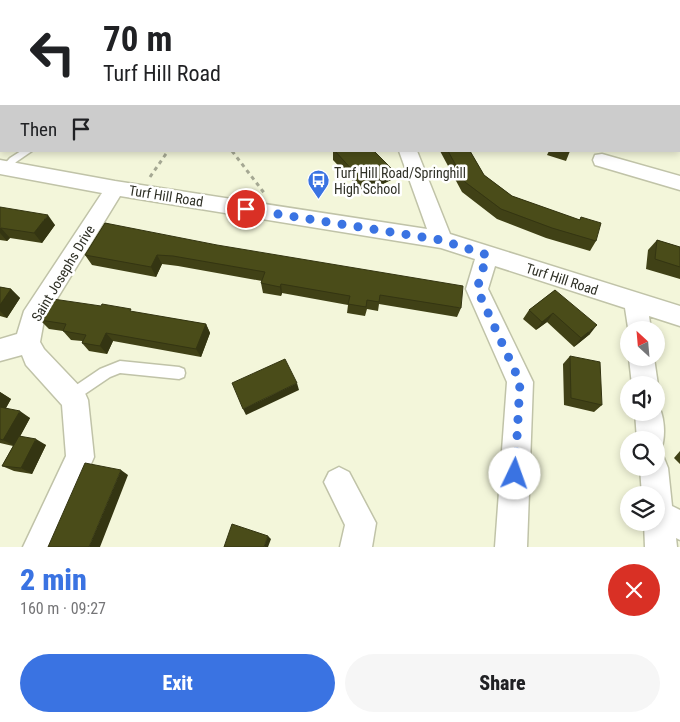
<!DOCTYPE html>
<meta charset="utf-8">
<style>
:root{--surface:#fff;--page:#f6f6f6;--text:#202124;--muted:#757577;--accent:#3a73e2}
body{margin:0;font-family:"Roboto Condensed",sans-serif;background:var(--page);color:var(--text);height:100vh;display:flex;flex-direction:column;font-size:19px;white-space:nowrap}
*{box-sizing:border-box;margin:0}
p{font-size:16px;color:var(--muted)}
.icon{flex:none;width:28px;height:28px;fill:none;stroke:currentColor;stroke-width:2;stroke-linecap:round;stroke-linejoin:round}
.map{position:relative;height:547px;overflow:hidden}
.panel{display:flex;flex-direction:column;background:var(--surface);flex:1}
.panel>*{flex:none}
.top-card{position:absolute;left:0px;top:0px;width:680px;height:152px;box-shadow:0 2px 8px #0003;background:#fff;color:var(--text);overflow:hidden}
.needle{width:32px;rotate:334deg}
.tools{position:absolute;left:620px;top:321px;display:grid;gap:10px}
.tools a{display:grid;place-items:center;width:45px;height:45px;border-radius:50%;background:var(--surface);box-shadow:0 2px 8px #0003;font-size:25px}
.pin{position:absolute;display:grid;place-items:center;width:42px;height:42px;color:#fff;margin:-21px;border:2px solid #fff;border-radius:50%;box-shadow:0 1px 5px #0007}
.me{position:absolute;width:55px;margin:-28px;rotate:3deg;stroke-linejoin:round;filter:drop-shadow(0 0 4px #0008)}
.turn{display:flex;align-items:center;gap:18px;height:105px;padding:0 20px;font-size:22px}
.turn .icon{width:65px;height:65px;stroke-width:2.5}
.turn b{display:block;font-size:35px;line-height:42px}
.then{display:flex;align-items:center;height:48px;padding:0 20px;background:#0003;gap:10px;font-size:19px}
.round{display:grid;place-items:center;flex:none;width:52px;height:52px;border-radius:26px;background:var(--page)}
.headline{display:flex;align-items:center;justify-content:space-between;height:85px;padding:0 20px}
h1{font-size:30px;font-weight:800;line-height:38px;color:var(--accent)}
.cta{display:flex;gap:10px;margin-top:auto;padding:10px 20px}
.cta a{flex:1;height:58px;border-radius:30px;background:var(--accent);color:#fff;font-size:20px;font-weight:800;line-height:58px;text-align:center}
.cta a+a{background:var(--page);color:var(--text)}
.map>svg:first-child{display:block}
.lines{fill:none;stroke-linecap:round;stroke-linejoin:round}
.lane-casing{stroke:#c0c3a8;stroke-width:3}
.street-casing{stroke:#c0c3a8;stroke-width:3}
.highway-casing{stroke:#85883a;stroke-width:30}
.path-far1{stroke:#a5a893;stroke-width:2.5;stroke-dasharray:2.5 2.5;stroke-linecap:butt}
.path{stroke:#a5a893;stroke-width:3;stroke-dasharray:4 4;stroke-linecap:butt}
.lane{fill:#fff;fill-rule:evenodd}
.street{fill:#fff;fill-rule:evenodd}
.highway{stroke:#b3b845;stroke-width:28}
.wall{fill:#404116}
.shaded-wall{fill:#343512}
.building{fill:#4a4c19;stroke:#343512}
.route{stroke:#3a73e2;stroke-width:9;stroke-dasharray:0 16.2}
.labels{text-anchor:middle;stroke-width:5;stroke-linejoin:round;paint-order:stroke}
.poi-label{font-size:14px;fill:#2f3026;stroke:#fff;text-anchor:start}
.street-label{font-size:14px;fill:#2f3026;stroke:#fff}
</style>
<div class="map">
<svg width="680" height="547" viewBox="0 0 680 547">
<rect width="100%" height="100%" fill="#f3f6da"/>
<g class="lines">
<defs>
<path id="lane" d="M21 151H32L16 162 9 170H3L1 168 10 158Z
M120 361 179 367 184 369 185 373 184 377 179 379 120 373 110 377 76 400 71 402 66 400 64 396 66 392 100 369Z"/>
<path id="street" d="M399 151H417L450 234 680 306V326L649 316 651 330H629V334L625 308 495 266 488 289 533 382 527 547H495L507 382 466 289 475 259 441 248 120 196 44 320 40 342 44 349 84 391 88 400 94 457 55 547H23L66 456 62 405 26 365 22 355 0 361V339L17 334 24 311 102 193 0 174V160L115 181 427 229Z
M602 154 680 176V190L595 165 593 160 595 155Z
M629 358H654L658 385 656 389V385H632Z
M656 402C665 414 666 436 661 450L656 452V440H637L635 412H656Z
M656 455 664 458 668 468 672 506 680 510V540L676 538 677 547H645L644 522H656V495H642L640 468H656Z
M339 467 349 472 376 523 372 547H340L345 525 324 482 329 472Z"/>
<path id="highway" d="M55 1 57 0
M0 32 1 31"/>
</defs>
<use href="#lane" class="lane-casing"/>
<use href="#street" class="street-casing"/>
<use href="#highway" class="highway-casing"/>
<path class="path-far1" d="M319 1 322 0"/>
<path class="path" d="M232 151 265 194
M150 177 168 151"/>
<use href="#lane" class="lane"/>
<use href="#street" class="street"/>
<use href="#highway" class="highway"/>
</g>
<path class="wall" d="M679 59 680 60V122H679Z
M333 151H374L393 170 391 180 364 193 333 160Z
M440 151H470L484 175 512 196 579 220 581 217 596 241 590 251 546 238 497 219 462 192Z
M549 151H570L566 161 547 155Z
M0 207 55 225 42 243 10 238 7 241 0 240Z
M105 223 461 308 457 317 379 304 378 311 367 309 365 316 347 313 348 305 282 293 281 296 263 293 261 283 262 281 178 266 162 264 156 277 92 265 85 255Z
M657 240 680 247V279L646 269 648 250Z
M0 287 11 289 20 298 7 318 0 316Z
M555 290 590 334 574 347 547 322 536 330 523 319 529 310Z
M133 312 206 324 210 333 201 357 113 341 107 354 89 351 82 343V341L71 340 63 331 49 329 40 320Z
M570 356 602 405 594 412 564 405 563 364Z
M0 392 11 399 6 408 30 418 20 436 46 445 32 474 14 471 2 466 13 446 0 443Z
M680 451V464L674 458Z"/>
<path class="shaded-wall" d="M257 0H268L267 1H256Z
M393 170 391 180 364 193V183Z
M48 215 55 225 42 243 34 233Z
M1 228 10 238 7 241 0 233V229Z
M157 255 162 264 156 277 151 267Z
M281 284 282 293 281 296 280 287Z
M11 289 20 298 7 318 0 311V305Z
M553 313 547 322 536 330 542 322Z
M206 324 210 333 201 357 196 349Z
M597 325 590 334 574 347 581 338Z
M106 333 113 341 107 354 100 346Z
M297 383 299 390 246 415 243 409Z
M0 392 11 399 3 413 0 411Z
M20 411 30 418 15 446 3 440Z
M36 439 46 445 32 474 21 468Z
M121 470 128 475 100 547H89Z
M268 536 271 539 268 547H264Z"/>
<path class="building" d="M179 0H257L256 1H178Z
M679 59 680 60V110H679Z
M335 151H374L393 170 364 183Z
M448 151H470L484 175 512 196 580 220 581 217 601 223 596 241 552 228 501 209 465 182Z
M0 207 48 215 34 233 1 228 0 229Z
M105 223 217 245 463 286 461 308 380 295 379 302 367 300 366 307 348 304 350 296 281 284 280 287 261 283 265 272 173 256 157 255 151 267 85 255Z
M657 240 680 247V267L655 259Z
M0 287 11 289 0 305Z
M555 290 597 325 581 338 553 313 542 322 529 310Z
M53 299 101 306 102 304 131 309 130 311 206 324 196 349 106 333 100 346 82 343 86 335 63 331 66 324 40 320Z
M570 356 600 362 602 405 571 398Z
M285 359 297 383 243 409 232 383Z
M0 407 20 411 3 440 0 439Z
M19 436 36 439 21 468 2 466Z
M85 463 121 470 89 547H48Z
M232 524 268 536 264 547H224Z"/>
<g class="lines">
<path class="route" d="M246 209 441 240 487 255 477 289 520 382 515 474"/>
</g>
<defs>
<symbol id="bus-pin" viewBox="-11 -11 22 30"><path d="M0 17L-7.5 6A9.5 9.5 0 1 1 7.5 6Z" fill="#3a73e2" stroke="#fff"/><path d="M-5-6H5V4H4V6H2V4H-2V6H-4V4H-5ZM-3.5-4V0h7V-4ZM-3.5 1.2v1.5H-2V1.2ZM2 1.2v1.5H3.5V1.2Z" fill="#fff"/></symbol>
</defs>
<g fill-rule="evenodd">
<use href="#bus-pin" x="306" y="168" width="25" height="34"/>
</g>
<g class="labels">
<g class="poi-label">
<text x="334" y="178">Turf Hill Road/Springhill<tspan x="334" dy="16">High School</tspan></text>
</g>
<g class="street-label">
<text transform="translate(166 196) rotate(9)" y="5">Turf Hill Road</text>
<text transform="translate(63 273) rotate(-59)" y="5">Saint Josephs Drive</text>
<text transform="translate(562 279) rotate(18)" y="5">Turf Hill Road</text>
</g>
</g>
</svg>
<div class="tools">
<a><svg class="needle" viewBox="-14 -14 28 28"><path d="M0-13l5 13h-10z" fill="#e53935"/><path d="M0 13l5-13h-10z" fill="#757577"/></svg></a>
<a><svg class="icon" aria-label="sound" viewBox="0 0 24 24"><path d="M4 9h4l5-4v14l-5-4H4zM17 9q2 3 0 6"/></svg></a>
<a><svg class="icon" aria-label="search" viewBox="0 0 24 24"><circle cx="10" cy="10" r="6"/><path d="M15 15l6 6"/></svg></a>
<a><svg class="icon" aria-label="layers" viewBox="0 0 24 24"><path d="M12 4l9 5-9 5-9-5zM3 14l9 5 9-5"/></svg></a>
</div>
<div class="pin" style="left:246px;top:209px;background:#d93025"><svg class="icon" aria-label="arrive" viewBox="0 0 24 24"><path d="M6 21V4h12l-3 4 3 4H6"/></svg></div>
<svg class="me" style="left:515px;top:474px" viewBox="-20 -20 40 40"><circle r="19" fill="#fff"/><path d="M0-13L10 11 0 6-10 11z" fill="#3a73e2"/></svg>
<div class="top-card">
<div class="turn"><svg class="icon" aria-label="left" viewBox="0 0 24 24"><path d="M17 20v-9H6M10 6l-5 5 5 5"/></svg><div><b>70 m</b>Turf Hill Road</div></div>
<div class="then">Then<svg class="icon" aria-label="arrive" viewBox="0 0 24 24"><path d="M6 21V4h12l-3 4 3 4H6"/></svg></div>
</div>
</div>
<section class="panel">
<div class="headline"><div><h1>2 min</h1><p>160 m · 09:27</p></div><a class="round" style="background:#d93025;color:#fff"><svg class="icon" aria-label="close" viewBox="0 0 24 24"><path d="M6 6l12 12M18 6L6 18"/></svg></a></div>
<div class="cta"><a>Exit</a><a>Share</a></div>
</section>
